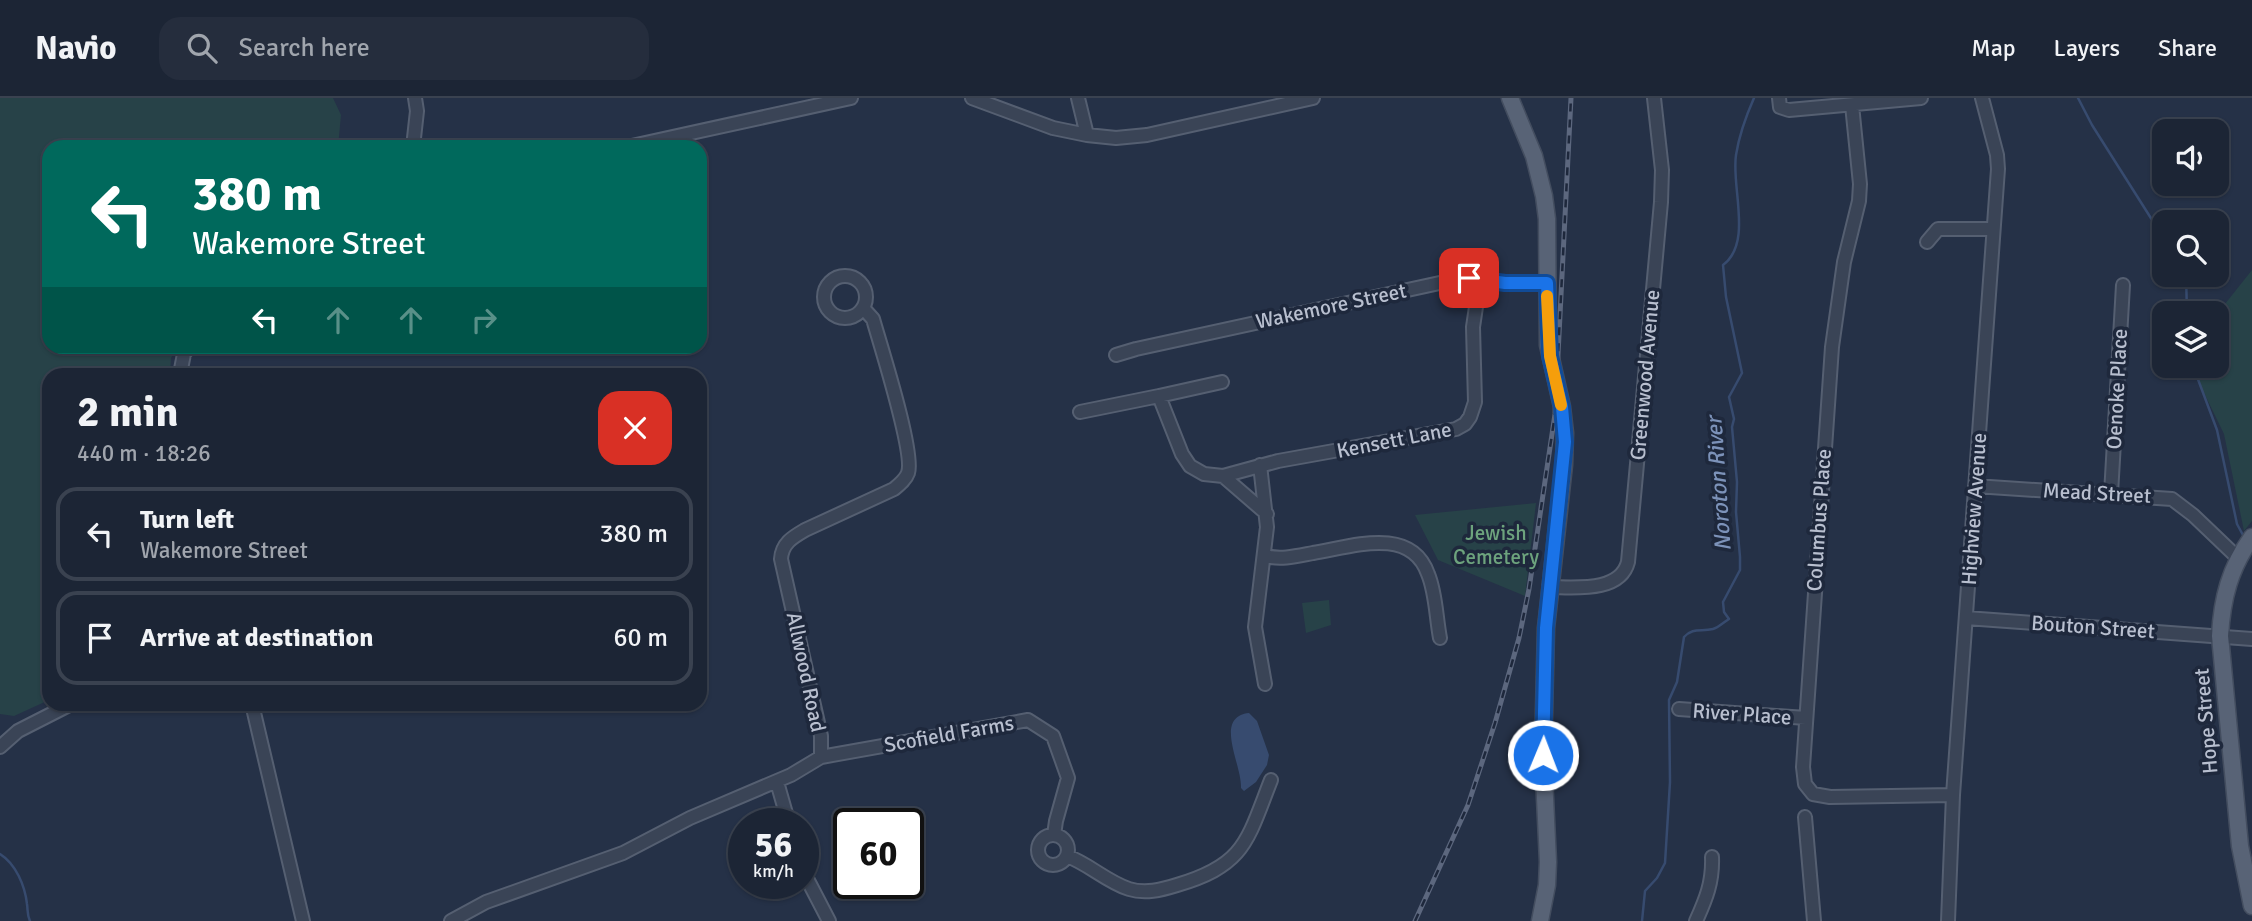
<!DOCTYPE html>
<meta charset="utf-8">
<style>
:root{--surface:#1c2535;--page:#252d3d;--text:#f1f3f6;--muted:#a0a5ad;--line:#3a4250}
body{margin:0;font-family:Signika,sans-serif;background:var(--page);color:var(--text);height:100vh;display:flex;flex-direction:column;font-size:26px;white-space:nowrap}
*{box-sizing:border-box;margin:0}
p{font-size:23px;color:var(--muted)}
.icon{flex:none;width:38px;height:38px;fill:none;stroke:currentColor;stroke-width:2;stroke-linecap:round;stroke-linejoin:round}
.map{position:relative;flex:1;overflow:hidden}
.drawer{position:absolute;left:42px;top:270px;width:665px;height:343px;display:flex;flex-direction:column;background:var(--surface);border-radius:21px;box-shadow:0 2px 5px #0004,0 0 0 2px var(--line)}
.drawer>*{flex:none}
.hud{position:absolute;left:42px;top:42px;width:665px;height:214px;border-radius:21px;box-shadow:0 2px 5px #0004,0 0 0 2px var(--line);background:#00695c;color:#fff;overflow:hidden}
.buttons{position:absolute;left:2152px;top:21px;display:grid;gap:14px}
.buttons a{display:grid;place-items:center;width:77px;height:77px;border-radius:14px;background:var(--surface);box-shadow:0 2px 5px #0004,0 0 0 2px var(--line);font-size:35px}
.speed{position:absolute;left:728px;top:710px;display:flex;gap:14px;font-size:35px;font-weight:700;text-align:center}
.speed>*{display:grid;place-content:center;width:91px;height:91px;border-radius:50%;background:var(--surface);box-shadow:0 2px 5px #0004,0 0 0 2px var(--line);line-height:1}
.speed small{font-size:18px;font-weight:400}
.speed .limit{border:4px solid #111;border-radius:10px;background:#fff;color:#111}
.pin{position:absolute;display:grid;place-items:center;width:60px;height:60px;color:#fff;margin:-30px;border-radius:14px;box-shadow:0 4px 10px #0006}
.me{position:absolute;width:77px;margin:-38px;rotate:1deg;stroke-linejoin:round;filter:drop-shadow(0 0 5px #0008)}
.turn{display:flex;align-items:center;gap:24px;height:147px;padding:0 35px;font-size:32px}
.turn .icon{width:91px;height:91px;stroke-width:2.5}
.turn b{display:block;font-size:49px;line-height:60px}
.lanes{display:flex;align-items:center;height:66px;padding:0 35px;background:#0003;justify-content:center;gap:35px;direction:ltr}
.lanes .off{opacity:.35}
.round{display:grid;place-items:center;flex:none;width:74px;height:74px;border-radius:21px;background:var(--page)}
.head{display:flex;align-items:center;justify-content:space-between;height:119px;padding:0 35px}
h1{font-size:42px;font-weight:700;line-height:52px}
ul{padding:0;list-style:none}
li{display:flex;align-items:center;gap:21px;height:94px;margin:0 14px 10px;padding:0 21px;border:4px solid var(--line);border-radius:21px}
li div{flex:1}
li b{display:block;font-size:26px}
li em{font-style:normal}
header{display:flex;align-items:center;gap:42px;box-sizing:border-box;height:98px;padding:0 35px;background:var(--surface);border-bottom:2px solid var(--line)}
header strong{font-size:33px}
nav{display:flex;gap:38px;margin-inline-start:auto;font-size:24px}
.search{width:490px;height:63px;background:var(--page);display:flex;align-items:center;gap:18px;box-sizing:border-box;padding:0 24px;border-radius:21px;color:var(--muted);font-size:26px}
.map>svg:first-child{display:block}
.green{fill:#274248}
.water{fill:#374b6f}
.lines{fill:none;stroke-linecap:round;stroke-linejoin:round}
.stream{stroke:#374b6f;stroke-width:2.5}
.minor-casing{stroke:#555f71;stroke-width:16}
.major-casing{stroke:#434d5f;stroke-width:19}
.minor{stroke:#3a4456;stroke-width:12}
.major{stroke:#586376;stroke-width:16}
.rail-casing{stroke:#5c677e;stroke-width:5}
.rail{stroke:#1e283c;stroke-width:2.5;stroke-dasharray:8;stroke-linecap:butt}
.route-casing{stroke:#114b97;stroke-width:18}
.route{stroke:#1a73e8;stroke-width:12}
.slow{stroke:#f59e0b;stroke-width:12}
.labels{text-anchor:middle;stroke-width:7;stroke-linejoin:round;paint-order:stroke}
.street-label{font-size:21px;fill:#b8bfcf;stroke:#1e283c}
.park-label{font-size:21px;fill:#6da37d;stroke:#1e283c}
.water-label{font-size:23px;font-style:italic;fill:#7c92b9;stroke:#1e283c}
</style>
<header>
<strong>Navio</strong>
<div class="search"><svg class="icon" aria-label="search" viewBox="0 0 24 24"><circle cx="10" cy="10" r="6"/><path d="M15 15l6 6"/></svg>Search here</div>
<nav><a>Map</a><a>Layers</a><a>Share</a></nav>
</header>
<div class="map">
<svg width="2252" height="823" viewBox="0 0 2252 823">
<rect width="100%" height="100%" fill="#253147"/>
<path class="green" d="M0 0H333L341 17 338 49H49V248L178 249 171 260 170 276H49V602L14 618 0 616Z
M2252 172V423L2244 433 2224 336 2191 268H2217V216Z
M1536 405 1525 498 1438 462 1415 417Z
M1329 502 1331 527 1306 535 1302 505Z"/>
<path class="water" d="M1249 615 1257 623 1269 657 1267 667 1256 684 1244 693 1241 690C1242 666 1213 619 1249 615Z"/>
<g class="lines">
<path class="stream" d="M2078 0 2092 27 2154 125 2165 128
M2186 177 2187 215
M2193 268 2217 332 2237 426 2244 439
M0 756C16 766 25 788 27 806 28 813 27 817 30 823
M1642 823 1645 793 1657 780 1665 765 1670 684 1669 602 1677 584 1684 539C1693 529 1701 534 1713 531 1718 530 1724 524 1729 521L1724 514 1723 504 1740 472V459L1736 414 1737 384 1732 329 1734 321 1729 299 1742 275 1726 199 1723 167C1753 145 1731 89 1736 57 1739 38 1746 18 1754 0"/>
<defs>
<path id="minor" d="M972 0 1053 30 1087 37 1116 40 1147 37 1313 0
M1078 0 1087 37
M1779 0 1780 9 1789 12 1921 0
M1852 7 1860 86 1859 103 1844 164 1832 249 1803 669 1805 686 1813 696 1830 699 1953 697
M413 49 417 13 415 0
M627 49 851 0
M1927 144 1938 131H1992
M824 199a21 21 0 1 1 42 0a21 21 0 1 1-42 0Z
M1116 257 1136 251 1458 181 1469 180 1505 185H1547
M180 276 184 256 190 248
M1222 284 1159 298 1182 356 1190 368 1204 376 1223 378 1278 363 1456 331 1465 326 1470 319 1475 304 1473 229 1480 182
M1080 314 1159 298
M1260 367 1267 429 1255 529 1265 586
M1223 378 1267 416
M1975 388 2172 401 2193 417 2238 460
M2111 396 2123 187
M1265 458C1282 462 1297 458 1313 455 1351 449 1411 427 1428 476 1436 495 1436 519 1440 540
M1549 489C1574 489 1620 495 1628 464L1661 104 1662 72 1654 0
M1966 520 2252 541
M252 606 303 823
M1679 611 1806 620
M0 649 18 633 71 606
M821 659V638L781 461C782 445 793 439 805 432L894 391C900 386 906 381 908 375 915 355 880 246 873 221L863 210
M777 684 789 726
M1805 719 1814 823
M1038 752a15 15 0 1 1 30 0a15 15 0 1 1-30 0Z
M1067 758C1089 766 1107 784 1129 791 1145 796 1161 792 1177 787 1245 767 1247 743 1271 682
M803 773 829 823
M451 823 486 804 623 755 690 720 791 677 821 659 1028 622 1053 638 1068 680 1056 723 1054 737
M1696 823C1706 801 1713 784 1712 759
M1948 823 1953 697 1998 71 1997 57 1982 0"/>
<path id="major" d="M1510 0 1534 58 1544 98 1547 121 1548 247 1562 309 1565 335 1564 367 1546 530 1543 657 1548 764 1547 787 1540 823
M2252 439C2230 470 2222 500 2220 538L2240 748 2252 808"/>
</defs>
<use href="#minor" class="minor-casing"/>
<use href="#major" class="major-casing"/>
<use href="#minor" class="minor"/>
<use href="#major" class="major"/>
<defs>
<path id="rail" d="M1415 823 1468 707 1495 625 1519 540 1529 491 1555 316 1571 0"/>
</defs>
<use href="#rail" class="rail-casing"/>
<use href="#rail" class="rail"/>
</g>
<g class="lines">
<defs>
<path id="route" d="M1469 180 1505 185H1547L1550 258 1562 309 1565 344 1546 530 1543 657"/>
</defs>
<use href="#route" class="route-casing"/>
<use href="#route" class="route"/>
<path class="slow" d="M1547 198 1550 258 1561 307"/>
</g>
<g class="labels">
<g class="street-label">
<text transform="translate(1331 208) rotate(-12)" y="7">Wakemore Street</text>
<text transform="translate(1645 277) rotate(-85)" y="7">Greenwood Avenue</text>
<text transform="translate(2117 291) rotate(-87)" y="7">Oenoke Place</text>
<text transform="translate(1394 342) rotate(-11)" y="7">Kensett Lane</text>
<text transform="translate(2097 395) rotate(3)" y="7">Mead Street</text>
<text transform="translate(1974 411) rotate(-86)" y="7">Highview Avenue</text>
<text transform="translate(1819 422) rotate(-86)" y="7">Columbus Place</text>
<text transform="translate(2093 529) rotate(4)" y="7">Bouton Street</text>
<text transform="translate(806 574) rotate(78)" y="7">Allwood Road</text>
<text transform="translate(1742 616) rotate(4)" y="7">River Place</text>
<text transform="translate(2206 623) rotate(-95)" y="7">Hope Street</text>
<text transform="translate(949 636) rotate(-10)" y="7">Scofield Farms</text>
</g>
<g class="park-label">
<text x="1496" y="442">Jewish<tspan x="1496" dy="24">Cemetery</tspan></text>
</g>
<g class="water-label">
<text transform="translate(1718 386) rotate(-94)" y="8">Noroton River</text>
</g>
</g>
</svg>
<div class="buttons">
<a><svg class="icon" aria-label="sound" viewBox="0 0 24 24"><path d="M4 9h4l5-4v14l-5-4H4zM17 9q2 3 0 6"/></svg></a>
<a><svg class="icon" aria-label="search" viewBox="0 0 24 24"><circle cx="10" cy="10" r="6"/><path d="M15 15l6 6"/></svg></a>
<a><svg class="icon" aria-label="layers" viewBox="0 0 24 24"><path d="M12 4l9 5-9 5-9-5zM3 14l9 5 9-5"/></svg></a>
</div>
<div class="speed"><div>56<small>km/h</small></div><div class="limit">60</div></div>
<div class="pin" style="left:1469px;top:180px;background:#d93025"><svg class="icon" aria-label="arrive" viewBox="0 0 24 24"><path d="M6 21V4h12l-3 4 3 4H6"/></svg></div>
<svg class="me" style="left:1543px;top:657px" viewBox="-20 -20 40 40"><circle r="17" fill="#1a73e8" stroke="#fff" stroke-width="3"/><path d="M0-11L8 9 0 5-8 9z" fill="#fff"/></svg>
<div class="hud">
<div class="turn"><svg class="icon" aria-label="left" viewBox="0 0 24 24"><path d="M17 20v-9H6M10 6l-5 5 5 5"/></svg><div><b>380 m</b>Wakemore Street</div></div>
<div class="lanes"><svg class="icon" aria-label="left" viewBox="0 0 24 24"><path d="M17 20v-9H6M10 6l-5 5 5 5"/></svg><svg class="icon off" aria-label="ahead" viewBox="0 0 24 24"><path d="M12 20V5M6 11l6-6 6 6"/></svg><svg class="icon off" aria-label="ahead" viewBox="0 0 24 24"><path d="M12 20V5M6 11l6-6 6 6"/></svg><svg class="icon off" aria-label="right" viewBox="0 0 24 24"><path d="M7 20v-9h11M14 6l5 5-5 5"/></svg></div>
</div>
<section class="drawer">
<div class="head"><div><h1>2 min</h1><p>440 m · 18:26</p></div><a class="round" style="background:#d93025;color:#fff"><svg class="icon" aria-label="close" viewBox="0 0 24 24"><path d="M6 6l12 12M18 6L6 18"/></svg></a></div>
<ul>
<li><svg class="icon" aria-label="left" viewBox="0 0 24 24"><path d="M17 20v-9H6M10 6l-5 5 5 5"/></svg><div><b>Turn left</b><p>Wakemore Street</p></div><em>380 m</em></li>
<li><svg class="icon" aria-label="arrive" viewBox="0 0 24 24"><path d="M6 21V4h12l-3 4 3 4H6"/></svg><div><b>Arrive at destination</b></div><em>60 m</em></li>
</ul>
</section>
</div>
